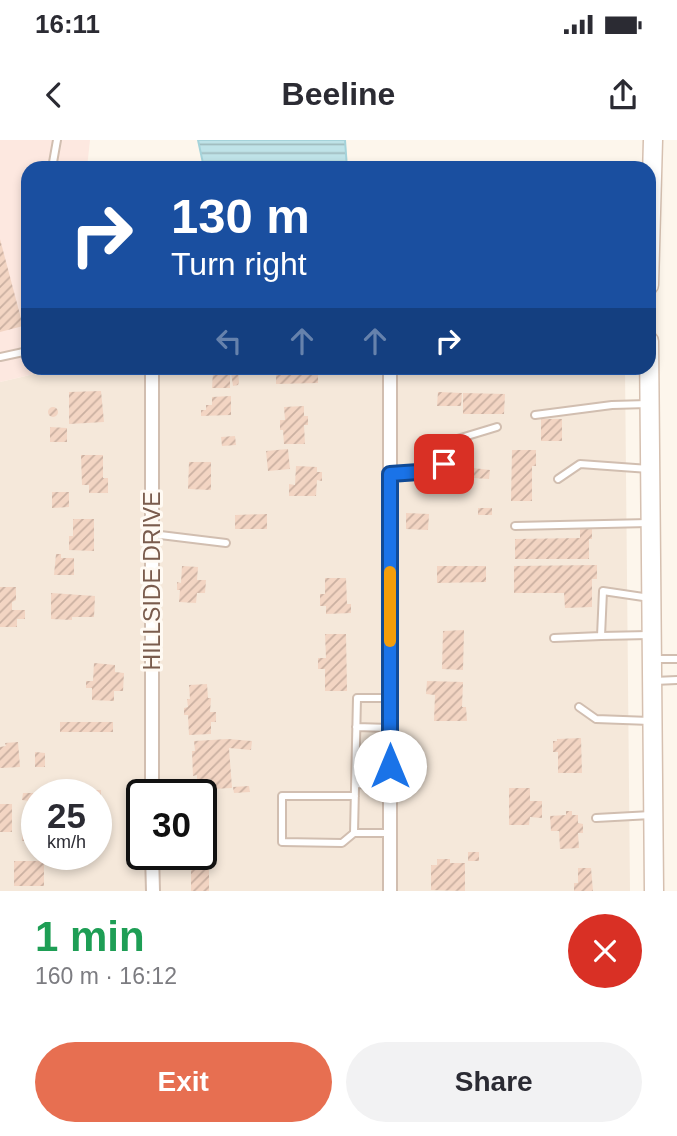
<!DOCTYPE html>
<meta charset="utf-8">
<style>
:root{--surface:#fff;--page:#f2f2f3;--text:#2b2b33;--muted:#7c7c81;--accent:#e76f51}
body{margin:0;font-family:Helvetica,sans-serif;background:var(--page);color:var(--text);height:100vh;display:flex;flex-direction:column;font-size:26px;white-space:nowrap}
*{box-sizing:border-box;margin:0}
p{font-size:23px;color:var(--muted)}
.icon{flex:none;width:38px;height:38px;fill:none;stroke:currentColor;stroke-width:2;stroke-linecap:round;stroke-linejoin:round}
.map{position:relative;height:751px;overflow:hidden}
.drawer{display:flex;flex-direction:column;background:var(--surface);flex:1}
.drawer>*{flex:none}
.guide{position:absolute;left:21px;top:21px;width:635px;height:214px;border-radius:21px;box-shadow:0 4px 10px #0003;background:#1a4fa0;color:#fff;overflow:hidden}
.speed{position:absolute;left:21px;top:639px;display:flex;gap:14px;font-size:35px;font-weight:700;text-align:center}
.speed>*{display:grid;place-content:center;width:91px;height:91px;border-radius:50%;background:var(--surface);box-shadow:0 4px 10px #0003;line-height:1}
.speed small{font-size:18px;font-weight:400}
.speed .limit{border:4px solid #111;border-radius:10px;background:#fff;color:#111}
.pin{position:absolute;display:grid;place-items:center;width:60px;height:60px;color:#fff;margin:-30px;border-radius:14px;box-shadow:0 4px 10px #0006}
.me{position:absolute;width:77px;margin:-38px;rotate:0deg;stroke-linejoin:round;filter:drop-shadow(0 0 5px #0008)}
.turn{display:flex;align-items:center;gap:24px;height:147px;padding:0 35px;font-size:32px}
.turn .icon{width:91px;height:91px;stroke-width:2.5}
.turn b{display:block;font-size:49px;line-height:60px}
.lanes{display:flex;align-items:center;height:66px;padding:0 35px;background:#0003;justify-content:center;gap:35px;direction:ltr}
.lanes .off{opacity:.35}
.round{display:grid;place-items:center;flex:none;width:74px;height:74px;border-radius:37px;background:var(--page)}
.headline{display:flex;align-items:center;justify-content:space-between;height:119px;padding:0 35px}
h1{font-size:42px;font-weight:700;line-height:52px;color:#1e9e55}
.primary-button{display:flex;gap:14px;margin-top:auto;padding:14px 35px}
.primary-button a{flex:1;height:80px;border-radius:42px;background:var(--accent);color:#fff;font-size:28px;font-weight:700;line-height:80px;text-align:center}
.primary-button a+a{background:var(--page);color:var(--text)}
.status{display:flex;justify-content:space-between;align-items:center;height:49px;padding:0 35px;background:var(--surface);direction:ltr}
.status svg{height:19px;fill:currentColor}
header{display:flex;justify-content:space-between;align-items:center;height:91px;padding:0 35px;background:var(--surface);font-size:32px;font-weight:700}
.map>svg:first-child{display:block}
.residential{fill:#f5e8da;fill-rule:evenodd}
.commercial{fill:#fde8e0}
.water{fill:url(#water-rules);stroke:#a5d3da;stroke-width:2}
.building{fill:url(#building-hatch)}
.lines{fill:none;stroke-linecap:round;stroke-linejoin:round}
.service-casing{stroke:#d1beb0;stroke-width:10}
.minor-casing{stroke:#d1beb0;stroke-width:16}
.secondary-casing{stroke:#d6c0b0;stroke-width:21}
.service{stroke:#fff;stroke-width:6}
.minor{stroke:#fff;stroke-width:12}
.secondary{stroke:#fff;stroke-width:18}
.route-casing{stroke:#114b97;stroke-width:18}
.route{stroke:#1a73e8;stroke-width:12}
.slow{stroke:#f59e0b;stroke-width:12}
.labels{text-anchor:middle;stroke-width:6;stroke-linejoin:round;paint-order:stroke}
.street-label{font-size:23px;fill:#7a5c4d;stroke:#fffaf3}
</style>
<div class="status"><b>16:11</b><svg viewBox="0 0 49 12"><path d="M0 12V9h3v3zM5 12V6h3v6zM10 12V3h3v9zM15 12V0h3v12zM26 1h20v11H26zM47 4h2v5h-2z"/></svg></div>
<header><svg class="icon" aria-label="back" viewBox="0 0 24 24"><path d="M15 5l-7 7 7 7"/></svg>Beeline<svg class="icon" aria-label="share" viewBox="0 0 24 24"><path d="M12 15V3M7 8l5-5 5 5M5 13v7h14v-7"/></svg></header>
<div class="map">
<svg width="677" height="751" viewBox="0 0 677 751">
<defs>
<pattern id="water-rules" width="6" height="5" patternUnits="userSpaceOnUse" patternTransform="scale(1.75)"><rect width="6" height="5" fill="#bfe3e8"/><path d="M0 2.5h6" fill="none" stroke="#a0bbbe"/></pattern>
<pattern id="building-hatch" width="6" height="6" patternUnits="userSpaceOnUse" patternTransform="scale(1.75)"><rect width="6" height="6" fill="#f3d5c3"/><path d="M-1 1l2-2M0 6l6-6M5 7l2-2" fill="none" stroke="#cab0a1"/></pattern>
</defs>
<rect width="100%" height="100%" fill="#fdf6ec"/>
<path class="residential" d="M60 228H625L630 751H0V242ZM37 654H96V714H37ZM142 654H201V714H142Z"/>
<path class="commercial" d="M0 0H90L87 28H28V228H60L0 242Z"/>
<path class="water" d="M198 0H345L347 28H204Z"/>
<path class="building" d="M0 99 23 186 0 192Z
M182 228H212V232L207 233V235H201V233L187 235V233L182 234Z
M276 228H318V243L276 244Z
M230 231V248H212L213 232Z
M238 231 239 242 238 245 233 246 231 232Z
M101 251 104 282 69 284V252Z
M438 252 462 253 461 266H437Z
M463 253 505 254 504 274H463Z
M231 256V275L201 276V270H206V265H212V257Z
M304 266V276H308V285H304L305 304H284L283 290H280V280H285L284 267Z
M48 272a5 5 0 1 1 10 0a5 5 0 1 1-10 0Z
M541 279H562V301H541Z
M50 287 67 288V302H50Z
M235 296 236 305 222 306 221 297Z
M288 309 290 329 268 331 266 311Z
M512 310H536V326H532V361H511Z
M81 315H103V338H108V353H89V345H82Z
M189 322H211V350L188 349Z
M296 326 317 327V332H322V341L317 340 316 356H289V344L295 345Z
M473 328 490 330 489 339 473 338Z
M52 352H69V367L52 368Z
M478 368H492V375H478Z
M406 373 429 374 428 390 406 389Z
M267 374V389H235V375Z
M73 379H94V411L69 410V396H73Z
M592 388V399H589V419H515V399L580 398V389Z
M56 414H61V418H74V435H54Z
M597 425V439H592V467L565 468 564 453H514V426Z
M182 426 198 427 197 440H206L205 453H197L196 463 179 462 180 450H177V442L181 443Z
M437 426H486V442L437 443Z
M325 438H346L347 464H351V473L326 474V466H320V454H325Z
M0 447H16V460L12 462V470H25V479H17V487H0Z
M51 453 95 456 94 477H72V480L51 479Z
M464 490 463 530 442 529 443 491Z
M325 494H346L347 551H325V529H318V518H326Z
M94 523 115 525V532L124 533 123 551H114V561L92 560V548H86V541H93Z
M427 541 463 542 462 567H466L467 581H434L435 555 426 554Z
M207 544 208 558H211L210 572H216V582H211V594L189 595 188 575H184V568L188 567 187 559H190L189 545Z
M60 582H113V592H60Z
M581 598 582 633H558V612H553V601H557V599Z
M228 599 252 601 251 610 229 608 232 648 212 649 211 639 197 640V635L193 636 192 611H195L194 601Z
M18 602 20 627 0 628V607L6 606 5 603Z
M35 612 45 613V627H35Z
M249 646 250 652 234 653 233 647Z
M509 648H530V661H542V678L530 677 529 685H509Z
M66 650H101V671H96V654H66Z
M23 653H37V662L22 660Z
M201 662H210V709L201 710Z
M0 664H12V692H0Z
M566 671H572V675H578V683L583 684V693H578L579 708 560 709 559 691H551L550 676 566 675Z
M22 690H37V701H22Z
M468 712H479V721H468Z
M191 719H209V751H191Z
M437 719H450V723H465V751L431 750V725H437Z
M14 721H44V746H14Z
M578 728H591L593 751H574V743H578Z"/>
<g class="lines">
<defs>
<path id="service" d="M52 28 57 0
M0 217 28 211
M535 275 612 265 648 264
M390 334 433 331 444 324 454 300 497 287
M558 339 580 324 649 329
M515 386 649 383
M152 394 226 403
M649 495 601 496 603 451 650 458
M554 498 601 496
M654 519H677
M654 541 677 540
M579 567 596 579 650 581
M356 587 390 588
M355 644 390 645
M596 678 651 675
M354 693 342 703 282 702V656H355
M390 693H354L357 558H390"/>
<path id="minor" d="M390 228V751
M152 654V228
M152 714 153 751"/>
<path id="secondary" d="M649 145 653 0
M649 201 654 751"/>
</defs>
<use href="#service" class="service-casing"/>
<use href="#minor" class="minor-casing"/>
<use href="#secondary" class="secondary-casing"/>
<use href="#service" class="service"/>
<use href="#minor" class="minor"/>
<use href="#secondary" class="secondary"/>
</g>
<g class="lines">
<defs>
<path id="route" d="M390 626V334L433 331 444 324"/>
</defs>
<use href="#route" class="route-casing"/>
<use href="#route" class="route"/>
<path class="slow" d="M390 432V501"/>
</g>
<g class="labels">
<g class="street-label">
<text transform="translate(152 441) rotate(-90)" y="8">HILLSIDE DRIVE</text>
</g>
</g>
</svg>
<div class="speed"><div>25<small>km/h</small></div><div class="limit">30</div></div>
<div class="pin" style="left:444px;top:324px;background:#d93025"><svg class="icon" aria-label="arrive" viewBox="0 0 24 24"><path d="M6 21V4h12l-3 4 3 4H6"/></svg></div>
<svg class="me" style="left:390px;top:626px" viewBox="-20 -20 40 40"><circle r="19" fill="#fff"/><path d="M0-13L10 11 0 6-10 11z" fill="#1a73e8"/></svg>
<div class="guide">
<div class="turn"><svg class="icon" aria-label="right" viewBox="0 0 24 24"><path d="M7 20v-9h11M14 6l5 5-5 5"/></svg><div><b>130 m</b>Turn right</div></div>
<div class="lanes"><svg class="icon off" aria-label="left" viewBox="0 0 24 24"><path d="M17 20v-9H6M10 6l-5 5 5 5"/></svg><svg class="icon off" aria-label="ahead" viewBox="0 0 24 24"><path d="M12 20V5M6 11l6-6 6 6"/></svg><svg class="icon off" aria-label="ahead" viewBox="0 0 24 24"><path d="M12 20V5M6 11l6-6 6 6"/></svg><svg class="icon" aria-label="right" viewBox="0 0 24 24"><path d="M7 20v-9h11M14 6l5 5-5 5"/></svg></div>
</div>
</div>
<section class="drawer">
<div class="headline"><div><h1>1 min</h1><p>160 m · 16:12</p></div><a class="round" style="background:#d93025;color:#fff"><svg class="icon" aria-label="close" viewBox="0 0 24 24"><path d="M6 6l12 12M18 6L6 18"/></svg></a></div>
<div class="primary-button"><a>Exit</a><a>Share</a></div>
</section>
